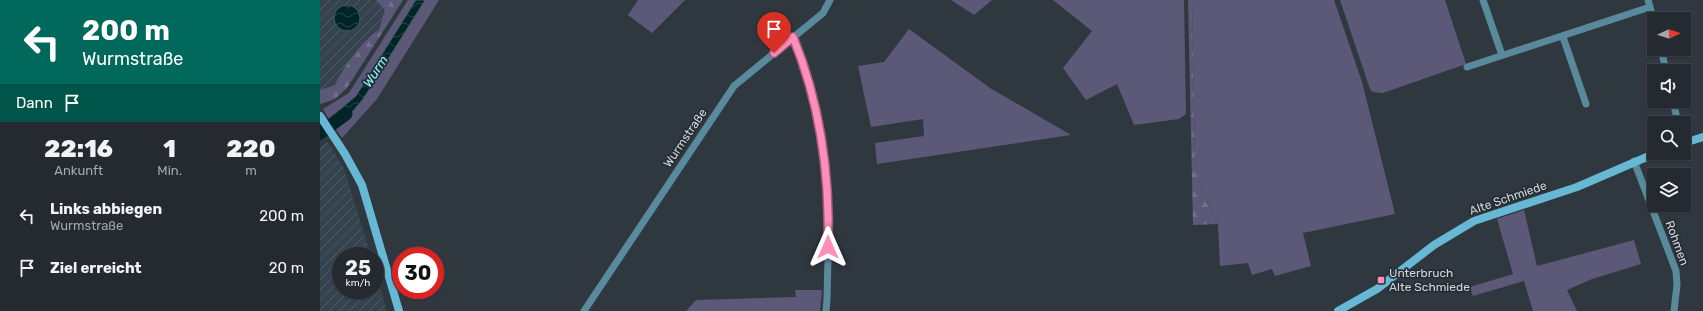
<!DOCTYPE html>
<html lang="de">
<meta charset="utf-8">
<style>
:root{--surface:#242a2f;--page:#30363b;--text:#f1f3f6;--muted:#a3a7aa;--line:#41464b}
body{margin:0;font-family:Rubik,sans-serif;background:var(--page);color:var(--text);height:100vh;display:flex;flex-direction:column;font-size:15px;white-space:nowrap}
*{box-sizing:border-box;margin:0}
p{font-size:13px;color:var(--muted)}
.icon{flex:none;width:22px;height:22px;fill:none;stroke:currentColor;stroke-width:2;stroke-linecap:round;stroke-linejoin:round}
.map{position:relative;flex:1;overflow:hidden}
.drawer{display:flex;flex-direction:column;background:var(--surface);width:320px}
.drawer>*{flex:none}
.top-card{background:#00695c;color:#fff;overflow:hidden}
.needle{width:26px;rotate:86deg}
.buttons{position:absolute;left:1327px;top:12px;display:grid;gap:8px}
.buttons a{display:grid;place-items:center;width:44px;height:44px;border-radius:0px;background:var(--surface);box-shadow:0 1px 3px #0004,0 0 0 1px var(--line);font-size:20px}
.speed{position:absolute;left:12px;top:247px;display:flex;gap:8px;font-size:20px;font-weight:700;text-align:center}
.speed>*{display:grid;place-content:center;width:52px;height:52px;border-radius:50%;background:var(--surface);box-shadow:0 1px 3px #0004,0 0 0 1px var(--line);line-height:1}
.speed small{font-size:10px;font-weight:400}
.speed .limit{border:6px solid #d22;background:#fff;color:#111}
.pin{position:absolute;display:grid;place-items:center;width:34px;height:34px;color:#fff;margin:-41px -17px;border-radius:50% 50% 50% 0;rotate:-45deg;box-shadow:0 0 4px #0007}
.pin .icon{rotate:45deg}
.me{position:absolute;width:44px;margin:-22px;rotate:0deg;stroke-linejoin:round;filter:drop-shadow(0 0 3px #0008)}
.turn{display:flex;align-items:center;gap:14px;height:84px;padding:0 16px;font-size:18px}
.turn .icon{width:52px;height:52px;stroke-width:2.5}
.turn b{display:block;font-size:28px;line-height:34px}
.then{display:flex;align-items:center;height:38px;padding:0 16px;background:#0003;gap:8px;font-size:15px}
.eta{display:flex;justify-content:space-evenly;align-items:center;height:68px;text-align:center}
.eta b{font-size:24px;font-weight:800;line-height:28px}
ul{padding:0;list-style:none}
li{display:flex;align-items:center;gap:12px;height:52px;padding:0 16px}
li div{flex:1}
li b{display:block;font-size:15px}
li em{font-style:normal}
main{display:flex;flex:1;min-height:0}
.map>svg:first-child{display:block}
.industrial{fill:url(#industrial-furrows)}
.grass{fill:#5c5878}
.forest{fill:url(#forest-firs)}
.water{fill:url(#water-waves);stroke:#3f5a5e}
.lines{fill:none;stroke-linecap:round;stroke-linejoin:round}
.river{stroke:#002528;stroke-width:13}
.street{stroke:#588a9c;stroke-width:7}
.secondary{stroke:#66b8d5;stroke-width:8}
.route-casing{stroke:#a65c79;stroke-width:10}
.route{stroke:#ff8eba;stroke-width:7}
.poi-dot{fill:#ff8eba;stroke:#262e35;stroke-width:1.5}
.labels{text-anchor:middle;stroke-width:3.5;stroke-linejoin:round;paint-order:stroke}
.street-label{font-size:12px;fill:#d2d7db;stroke:#262e35}
.poi-label{font-size:12px;fill:#d2d7db;stroke:#262e35;text-anchor:start}
.water-label{font-size:13px;font-style:italic;fill:#86f6fc;stroke:#262e35}
</style>
<main>
<section class="drawer">
<div class="top-card">
<div class="turn"><svg class="icon" aria-label="left" viewBox="0 0 24 24"><path d="M17 20v-9H6M10 6l-5 5 5 5"/></svg><div><b>200 m</b>Wurmstraße</div></div>
<div class="then">Dann<svg class="icon" aria-label="arrive" viewBox="0 0 24 24"><path d="M6 21V4h12l-3 4 3 4H6"/></svg></div>
</div>
<div class="eta">
<div><b>22:16</b><p>Ankunft</p></div>
<div><b>1</b><p>Min.</p></div>
<div><b>220</b><p>m</p></div>
</div>
<ul>
<li><svg class="icon" aria-label="left" viewBox="0 0 24 24"><path d="M17 20v-9H6M10 6l-5 5 5 5"/></svg><div><b>Links abbiegen</b><p>Wurmstraße</p></div><em>200 m</em></li>
<li><svg class="icon" aria-label="arrive" viewBox="0 0 24 24"><path d="M6 21V4h12l-3 4 3 4H6"/></svg><div><b>Ziel erreicht</b></div><em>20 m</em></li>
</ul>
</section>
<div class="map">
<svg width="1383" height="311" viewBox="0 0 1383 311">
<defs>
<pattern id="industrial-furrows" width="10" height="10" patternUnits="userSpaceOnUse"><rect width="10" height="10" fill="#35434f"/><path d="M-1 1l2-2M0 10L10 0M9 11l2-2" fill="none" stroke="#515d68"/></pattern>
<pattern id="forest-firs" width="22" height="20" patternUnits="userSpaceOnUse"><rect width="22" height="20" fill="#5c5878"/><path d="M5 1l3.5 6h-7zM16 11l3.5 6h-7z" fill="#726f8b"/></pattern>
<pattern id="water-waves" width="16" height="10" patternUnits="userSpaceOnUse"><rect width="16" height="10" fill="#002528"/><path d="M0 5q4-4 8 0t8 0" fill="none" stroke="#244447"/></pattern>
</defs>
<rect width="100%" height="100%" fill="#30383f"/>
<path class="industrial" d="M0 0H83L27 88 15 99 0 104Z
M8 142 24 169 51 256H21V290H55V270L67 311H0V147Z"/>
<path class="grass" d="M88 0H96L36 96 9 119 3 109 29 93Z
M105 0H119L57 99 22 138 15 128 27 118 43 99Z
M318 0H365L332 33 308 15Z
M631 0H672L654 15Z
M733 0H864L866 114 859 119 814 125 797 84 766 100 743 68 772 31Z
M872 0H1014L1042 82 1075 214 983 233 991 266 955 276 952 269 932 275 928 263 900 266 898 224 884 195 877 176 875 162Z
M1020 0H1125L1146 64 1063 93 1053 92 1050 89Z
M589 29 670 88 751 135 557 164 555 143 604 136 603 119 551 127 538 66 564 62Z
M1204 210 1217 266 1314 240 1321 264 1272 279 1247 290 1257 311H1213L1204 281 1153 296 1150 287 1193 274 1177 219Z
M475 290H502L500 311H366L376 300 476 297Z"/>
<path class="forest" d="M56 0H83L27 88 15 99 0 104V90L15 85C22 69 44 38 59 30L65 10Z
M868 0H872L875 162C878 185 888 204 898 224L873 225Z"/>
<path class="water" d="M96 0H105L43 99 27 118 15 128 9 119 36 96Z
M14 18a13 13 0 1 1 26 0a13 13 0 1 1-26 0Z"/>
<g class="lines">
<path class="river" d="M0 133 26 114"/>
<path class="street" d="M1163 0 1182 55
M1328 0 1334 21
M473 37C502 108 510 186 508 262 507 278 508 295 506 311
M1243 37 1266 104
M1341 49 1346 71
M1147 67 1330 7
M1353 101 1358 123
M1314 161 1356 271 1357 285 1354 311
M264 311 414 86 503 13 510 0"/>
<path class="secondary" d="M0 116 25 154 42 185 79 311
M1364 143 1383 137
M1018 311 1057 289 1114 245 1154 221 1257 187 1336 153"/>
</g>
<g class="lines">
<defs>
<path id="route" d="M454 53 473 37C500 103 510 177 508 247"/>
</defs>
<use href="#route" class="route-casing"/>
<use href="#route" class="route"/>
</g>
<rect class="poi-dot" x="1057" y="276" width="8" height="8" rx="2"/>
<g class="labels">
<g class="street-label">
<text transform="translate(365 138) rotate(-56)" y="4">Wurmstraße</text>
<text transform="translate(1188 198) rotate(-19)" y="4">Alte Schmiede</text>
<text transform="translate(1357 243) rotate(70)" y="4">Rohmen</text>
</g>
<g class="poi-label">
<text x="1069" y="277">Unterbruch<tspan x="1069" dy="14">Alte Schmiede</tspan></text>
</g>
<g class="water-label">
<text transform="translate(55 71) rotate(-57)" y="5">Wurm</text>
</g>
</g>
</svg>
<div class="buttons">
<a><svg class="needle" viewBox="-14 -14 28 28"><path d="M0-13l5 13h-10z" fill="#e53935"/><path d="M0 13l5-13h-10z" fill="#a3a7aa"/></svg></a>
<a><svg class="icon" aria-label="sound" viewBox="0 0 24 24"><path d="M4 9h4l5-4v14l-5-4H4zM17 9q2 3 0 6"/></svg></a>
<a><svg class="icon" aria-label="search" viewBox="0 0 24 24"><circle cx="10" cy="10" r="6"/><path d="M15 15l6 6"/></svg></a>
<a><svg class="icon" aria-label="layers" viewBox="0 0 24 24"><path d="M12 4l9 5-9 5-9-5zM3 14l9 5 9-5"/></svg></a>
</div>
<div class="speed"><div>25<small>km/h</small></div><div class="limit">30</div></div>
<div class="pin" style="left:454px;top:53px;background:#d93025"><svg class="icon" aria-label="arrive" viewBox="0 0 24 24"><path d="M6 21V4h12l-3 4 3 4H6"/></svg></div>
<svg class="me" style="left:508px;top:247px" viewBox="-20 -20 40 40"><path d="M0-17L14 15 0 8-14 15z" fill="#ff8eba" stroke="#fff" stroke-width="4"/></svg>
</div>
</main>
